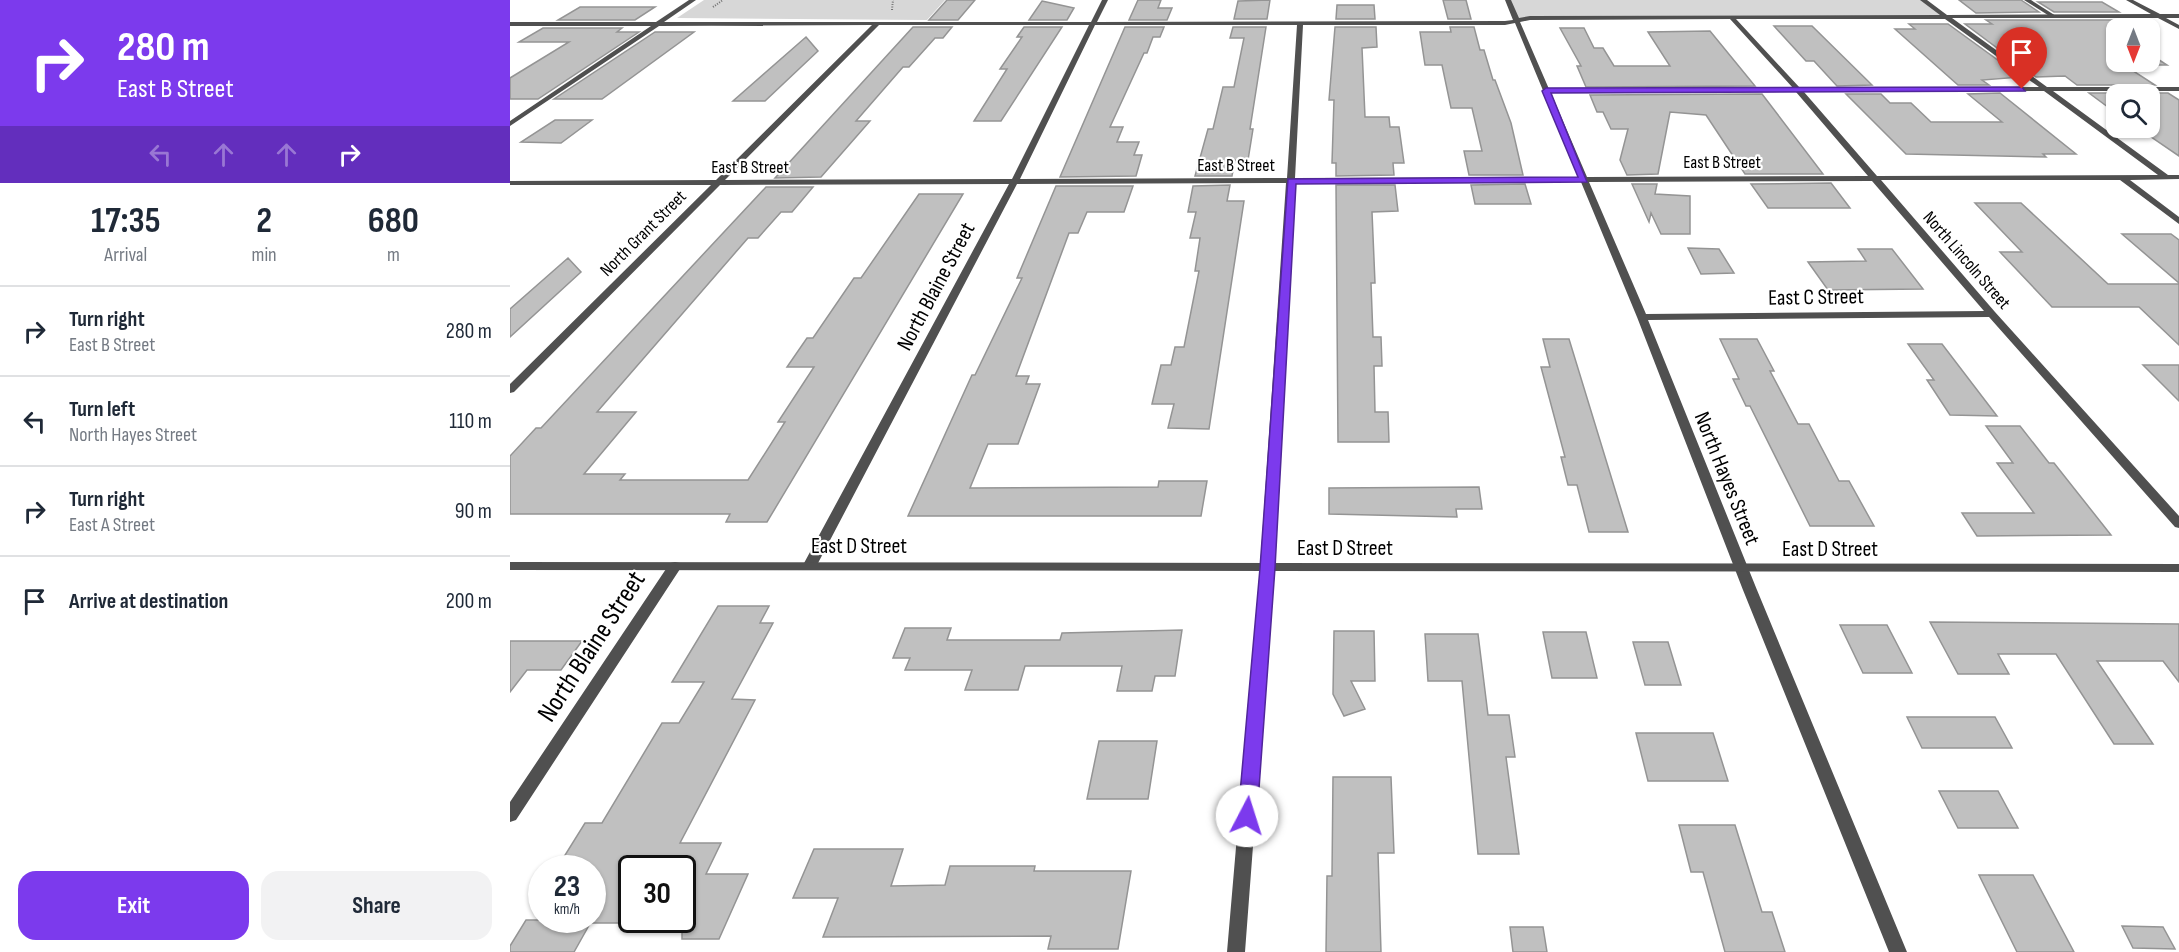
<!DOCTYPE html>
<style>
:root{--surface:#fff;--page:#f2f2f3;--text:#1f2937;--muted:#747a83;--line:#e0e1e3;--accent:#7c3aed}
body{margin:0;font-family:"Sofia Sans Condensed",sans-serif;background:var(--page);color:var(--text);height:100vh;display:flex;flex-direction:column;font-size:22px;white-space:nowrap}
*{box-sizing:border-box;margin:0}
p{font-size:20px;color:var(--muted)}
.icon{flex:none;width:33px;height:33px;fill:none;stroke:currentColor;stroke-width:2;stroke-linecap:round;stroke-linejoin:round}
.map{position:relative;flex:1;overflow:hidden}
.panel{display:flex;flex-direction:column;background:var(--surface);width:510px}
.panel>*{flex:none}
.guide{background:#7c3aed;color:#fff;overflow:hidden}
.needle{width:39px;rotate:180deg}
.buttons{position:absolute;left:1596px;top:18px;display:grid;gap:12px}
.buttons a{display:grid;place-items:center;width:54px;height:54px;border-radius:12px;background:var(--surface);box-shadow:0 2px 4px #0004;font-size:30px}
.speed{position:absolute;left:18px;top:855px;display:flex;gap:12px;font-size:30px;font-weight:700;text-align:center}
.speed>*{display:grid;place-content:center;width:78px;height:78px;border-radius:50%;background:var(--surface);box-shadow:0 2px 4px #0004;line-height:1}
.speed small{font-size:15px;font-weight:400}
.speed .limit{border:3px solid #111;border-radius:9px;background:#fff;color:#111}
.pin{position:absolute;display:grid;place-items:center;width:51px;height:51px;color:#fff;margin:-62px -26px;border-radius:50% 50% 50% 0;rotate:-45deg;box-shadow:0 0 6px #0007}
.pin .icon{rotate:45deg}
.me{position:absolute;width:66px;margin:-33px;rotate:5deg;stroke-linejoin:round;filter:drop-shadow(0 0 4px #0008)}
.turn{display:flex;align-items:center;gap:21px;height:126px;padding:0 18px;font-size:27px}
.turn .icon{width:78px;height:78px;stroke-width:2.5}
.turn b{display:block;font-size:42px;line-height:51px}
.lanes{display:flex;align-items:center;height:57px;padding:0 18px;background:#0003;justify-content:center;gap:30px;direction:ltr}
.lanes .off{opacity:.35}
.eta{display:flex;justify-content:space-evenly;align-items:center;height:102px;text-align:center}
.eta b{font-size:36px;font-weight:700;line-height:42px}
.primary-button{display:flex;gap:12px;margin-top:auto;padding:12px 18px}
.primary-button a{flex:1;height:69px;border-radius:18px;background:var(--accent);color:#fff;font-size:24px;font-weight:700;line-height:69px;text-align:center}
.primary-button a+a{background:var(--page);color:var(--text)}
ul{padding:0;list-style:none}
li{display:flex;align-items:center;gap:18px;height:90px;padding:0 18px;border-top:2px solid var(--line)}
li div{flex:1}
li b{display:block;font-size:22px}
li em{font-style:normal}
main{display:flex;flex:1;min-height:0}
.map>svg:first-child{display:block}
.green{fill:#d7d7d7}
.building{fill:#c0c0c0;stroke:#949494;stroke-width:1.5}
.lines{fill:none;stroke-linecap:round;stroke-linejoin:round}
.path{stroke:#727272;stroke-width:2;stroke-dasharray:1 1.5;stroke-linecap:butt}
.service{fill:#505050;fill-rule:evenodd}
.minor{fill:#505050;fill-rule:evenodd}
.tertiary{fill:#505050;fill-rule:evenodd}
.route{fill:#7c3aed;stroke:#51269a;stroke-width:1.5}
.labels{text-anchor:middle;stroke-width:4.5;stroke-linejoin:round;paint-order:stroke}
.far-street-label{font-size:18px;fill:#000;stroke:#fff}
.street-label{font-size:22px;fill:#000;stroke:#fff}
.near-street-label{font-size:27px;fill:#000;stroke:#fff}
</style>
<main>
<section class="panel">
<div class="guide">
<div class="turn"><svg class="icon" aria-label="right" viewBox="0 0 24 24"><path d="M7 20v-9h11M14 6l5 5-5 5"/></svg><div><b>280 m</b>East B Street</div></div>
<div class="lanes"><svg class="icon off" aria-label="left" viewBox="0 0 24 24"><path d="M17 20v-9H6M10 6l-5 5 5 5"/></svg><svg class="icon off" aria-label="ahead" viewBox="0 0 24 24"><path d="M12 20V5M6 11l6-6 6 6"/></svg><svg class="icon off" aria-label="ahead" viewBox="0 0 24 24"><path d="M12 20V5M6 11l6-6 6 6"/></svg><svg class="icon" aria-label="right" viewBox="0 0 24 24"><path d="M7 20v-9h11M14 6l5 5-5 5"/></svg></div>
</div>
<div class="eta">
<div><b>17:35</b><p>Arrival</p></div>
<div><b>2</b><p>min</p></div>
<div><b>680</b><p>m</p></div>
</div>
<ul>
<li><svg class="icon" aria-label="right" viewBox="0 0 24 24"><path d="M7 20v-9h11M14 6l5 5-5 5"/></svg><div><b>Turn right</b><p>East B Street</p></div><em>280 m</em></li>
<li><svg class="icon" aria-label="left" viewBox="0 0 24 24"><path d="M17 20v-9H6M10 6l-5 5 5 5"/></svg><div><b>Turn left</b><p>North Hayes Street</p></div><em>110 m</em></li>
<li><svg class="icon" aria-label="right" viewBox="0 0 24 24"><path d="M7 20v-9h11M14 6l5 5-5 5"/></svg><div><b>Turn right</b><p>East A Street</p></div><em>90 m</em></li>
<li><svg class="icon" aria-label="arrive" viewBox="0 0 24 24"><path d="M6 21V4h12l-3 4 3 4H6"/></svg><div><b>Arrive at destination</b></div><em>200 m</em></li>
</ul>
<div class="primary-button"><a>Exit</a><a>Share</a></div>
</section>
<div class="map">
<svg width="1669" height="952" viewBox="0 0 1669 952">
<rect width="100%" height="100%" fill="#fff"/>
<path class="green" d="M194 0H435L417 20 167 18Z
M998 0H1413L1436 17 1006 20Z"/>
<path class="building" d="M437 0H465L448 20H419Z
M628 0H651L648 8H662L657 20H619Z
M760 0 757 19H724L728 1Z
M933 0H956L961 19H938Z
M1449 0H1511L1529 12 1466 13Z
M532 1 564 8 557 20H519Z
M1528 2H1592L1609 12H1544Z
M827 5H864L865 19H826Z
M70 7H145L125 20H48Z
M1476 20H1623L1638 28H1606V62H1640V54L1657 65H1614L1645 85H1567L1555 76 1526 77 1455 24H1482Z
M1399 24H1438L1511 77 1472 80 1479 85H1448L1385 29H1405Z
M1264 26H1302L1362 85 1327 86 1304 61H1296Z
M403 27H442L433 38H425L399 67H393L346 121H360L311 177 265 178Z
M514 27H552L491 121H464L497 69H490L512 37H507Z
M615 27H654L650 37H643L637 53H634L600 127H613L607 142H629L624 155H632L626 176 550 177Z
M723 27H756L740 129H743L738 160H725L722 176H685L698 129H703L713 87H724L734 38H720Z
M825 27H866L867 47 852 48 855 117H879L880 127H889L894 163H883L884 175 826 176V163H822L824 100H819Z
M940 27H964L970 50H974L983 80H985L1001 123 1013 175H959L954 151H972L962 108H941L932 65H915L910 32H941Z
M33 28H112L107 32H129L28 99H0V78L59 42H9Z
M1050 28H1074L1084 48H1093L1104 66H1160L1138 32 1200 31 1245 86 1076 87 1067 66H1071Z
M145 32H184L92 99H44Z
M296 37 308 51 255 101H223Z
M1490 93 1566 154H1533L1536 157 1396 154 1336 94H1371L1380 103H1401L1421 122H1492L1458 94Z
M1579 93H1658L1669 100V156L1628 128H1640V94H1606V113Z
M1252 94 1313 174H1235L1196 115 1160 112 1148 174 1117 175 1110 160 1118 129H1101L1093 112H1087L1080 95Z
M45 120H82L51 143 11 142Z
M1321 183 1340 208H1258L1241 184Z
M1015 184 1021 204H965L961 185Z
M1122 184H1147L1145 194 1180 196V234H1151L1141 213 1139 222Z
M720 185 717 201H734L699 429 658 428 664 404H642L651 365H661L665 347H674L689 271H685L690 238H680L686 212H678L683 186Z
M826 185H885L888 211 862 212 865 283H861L863 337H871L872 366H864L865 412H878L879 442H828Z
M546 186H623L614 212H577L568 233H559L506 376H519L516 384H530L508 444H478L460 488 648 487 649 481H697L691 516H398L462 375H465L512 278H507Z
M256 187H303L282 212H271L248 238H238L87 412H126L74 474H115L110 480H238L275 422H268L304 367H277L297 338H303L344 278H351L409 194H453L257 522H216L220 514H0V456L26 428H31Z
M1465 203H1511L1598 284H1669V345L1629 307H1542L1490 252H1512Z
M1612 234H1661L1669 240V283Z
M1178 248 1209 249 1224 273 1191 274Z
M1348 249H1382L1413 289 1318 290 1298 262 1356 261Z
M58 258 71 272 0 337V309Z
M1033 339H1059L1118 532H1079L1067 485H1058L1051 457H1055L1031 367H1040Z
M1210 339H1247L1264 371H1260L1288 424H1299L1329 481H1339L1364 526H1300L1240 406H1236L1223 379H1229Z
M1398 344H1432L1487 416 1440 415 1417 380H1424Z
M1633 365H1669V401Z
M1476 426H1510L1539 463H1544L1601 535 1467 536 1452 513H1524L1487 463H1503Z
M969 487 972 509H946L947 517 819 514V488Z
M208 606H259L250 623H263L222 699 245 700 170 843H211L196 874H238L209 939H172V868H122V923H82V868H47L75 823H92L152 723H169L194 682H162Z
M1420 622 1669 624V682L1653 661H1587L1643 744H1604L1546 654H1488L1499 674H1448Z
M1330 625H1377L1402 673H1353Z
M395 628H441L437 640H550L552 633 672 630 665 676H645L642 691H607L612 666H515L508 690H455L462 670H395L400 658H383Z
M824 631H864L865 681H841L855 709 834 716 823 694Z
M1033 632H1076L1087 678H1042Z
M915 634H968L978 715H999L1005 757H996L1009 854H968L952 681H918Z
M0 641H72L51 670H17L0 692Z
M1123 642H1158L1171 685H1135Z
M1397 717H1485L1502 748H1412Z
M1126 733H1203L1218 781H1138Z
M589 741H647L638 799H577Z
M823 777H881L884 853H868L871 952H816L817 876H822Z
M1429 791H1488L1508 828H1448Z
M1169 825H1225L1252 912H1262L1275 952H1215L1193 872H1181Z
M304 849H393L381 886 435 885 440 866H525L524 871H621L608 949H538L541 936 313 937 328 898H283Z
M1469 875H1523L1564 952H1507Z
M16 920H82L64 952H0V946Z
M1612 926 1653 927 1665 949 1623 948Z
M1000 927H1033L1037 952H1003Z"/>
<g class="lines">
<path class="path" d="M203 7 213 0
M382 10 383 0"/>
<path class="service" d="M1514 0H1521L1546 16 1541 17Z"/>
<path class="minor" d="M179 0H186L154 22H581L592 0H598L587 22 995 21 1003 20 995 0H1001L1009 18 1020 16 1430 15 1410 0H1417L1437 15 1641 14 1616 0H1623L1650 14H1669V18H1656L1669 25V29L1648 18H1442L1537 87H1669V91H1543L1658 175H1669V179L1620 180 1669 217V224L1610 180H1371L1485 312 1669 516V528L1665 527 1479 317 1138 320 1247 590 1397 952H1379L1233 590 1127 317 1071 182 784 183 764 568 735 952H717L750 568 776 183 507 184 307 565 305 568H295L293 565 499 184 210 185 4 392 0 393V384L201 185H0V181L206 180 362 25 149 26 0 126V121L141 26H0V22H146ZM1220 19 1283 88 1039 89 1010 22 1020 20ZM1226 19H1435L1529 87 1290 88ZM1005 23 1069 177 785 178 793 25H995ZM369 25H579L502 179 215 180ZM585 25H787L777 178 510 179ZM1534 91 1648 175 1367 176 1294 92ZM1286 92 1358 176 1077 177 1041 93ZM1362 181 1474 311 1136 314 1079 182Z
M165 562 170 563 172 566 170 569 6 820 0 822V802L160 563Z"/>
<path class="tertiary" d="M0 562 1669 564V572L0 570Z"/>
</g>
<path class="route" d="M1512 87 1515 91 1041 93 1077 182 786 184 765 568 747 816 744 821 737 823 731 821 728 816 750 568 778 179 1068 177 1032 91 1036 88Z"/>
<g class="labels">
<g class="far-street-label">
<text x="1212" y="168">East B Street</text>
<text x="726" y="171">East B Street</text>
<text x="240" y="173">East B Street</text>
<text transform="translate(133 233) rotate(-45)" y="6">North Grant Street</text>
<text transform="translate(1457 260) rotate(49)" y="6">North Lincoln Street</text>
</g>
<g class="street-label">
<text transform="translate(425 286) rotate(-62)" y="8">North Blaine Street</text>
<text transform="translate(1306 296) rotate(-1)" y="8">East C Street</text>
<text transform="translate(1218 478) rotate(68)" y="8">North Hayes Street</text>
<text x="349" y="553">East D Street</text>
<text x="835" y="555">East D Street</text>
<text x="1320" y="556">East D Street</text>
</g>
<g class="near-street-label">
<text transform="translate(81 646) rotate(-57)" y="9">North Blaine Street</text>
</g>
</g>
</svg>
<div class="buttons">
<a><svg class="needle" viewBox="-14 -14 28 28"><path d="M0-13l5 13h-10z" fill="#e53935"/><path d="M0 13l5-13h-10z" fill="#747a83"/></svg></a>
<a><svg class="icon" aria-label="search" viewBox="0 0 24 24"><circle cx="10" cy="10" r="6"/><path d="M15 15l6 6"/></svg></a>
</div>
<div class="speed"><div>23<small>km/h</small></div><div class="limit">30</div></div>
<div class="pin" style="left:1512px;top:89px;background:#d93025"><svg class="icon" aria-label="arrive" viewBox="0 0 24 24"><path d="M6 21V4h12l-3 4 3 4H6"/></svg></div>
<svg class="me" style="left:737px;top:816px" viewBox="-20 -20 40 40"><circle r="19" fill="#fff"/><path d="M0-13L10 11 0 6-10 11z" fill="#7c3aed"/></svg>
</div>
</main>
